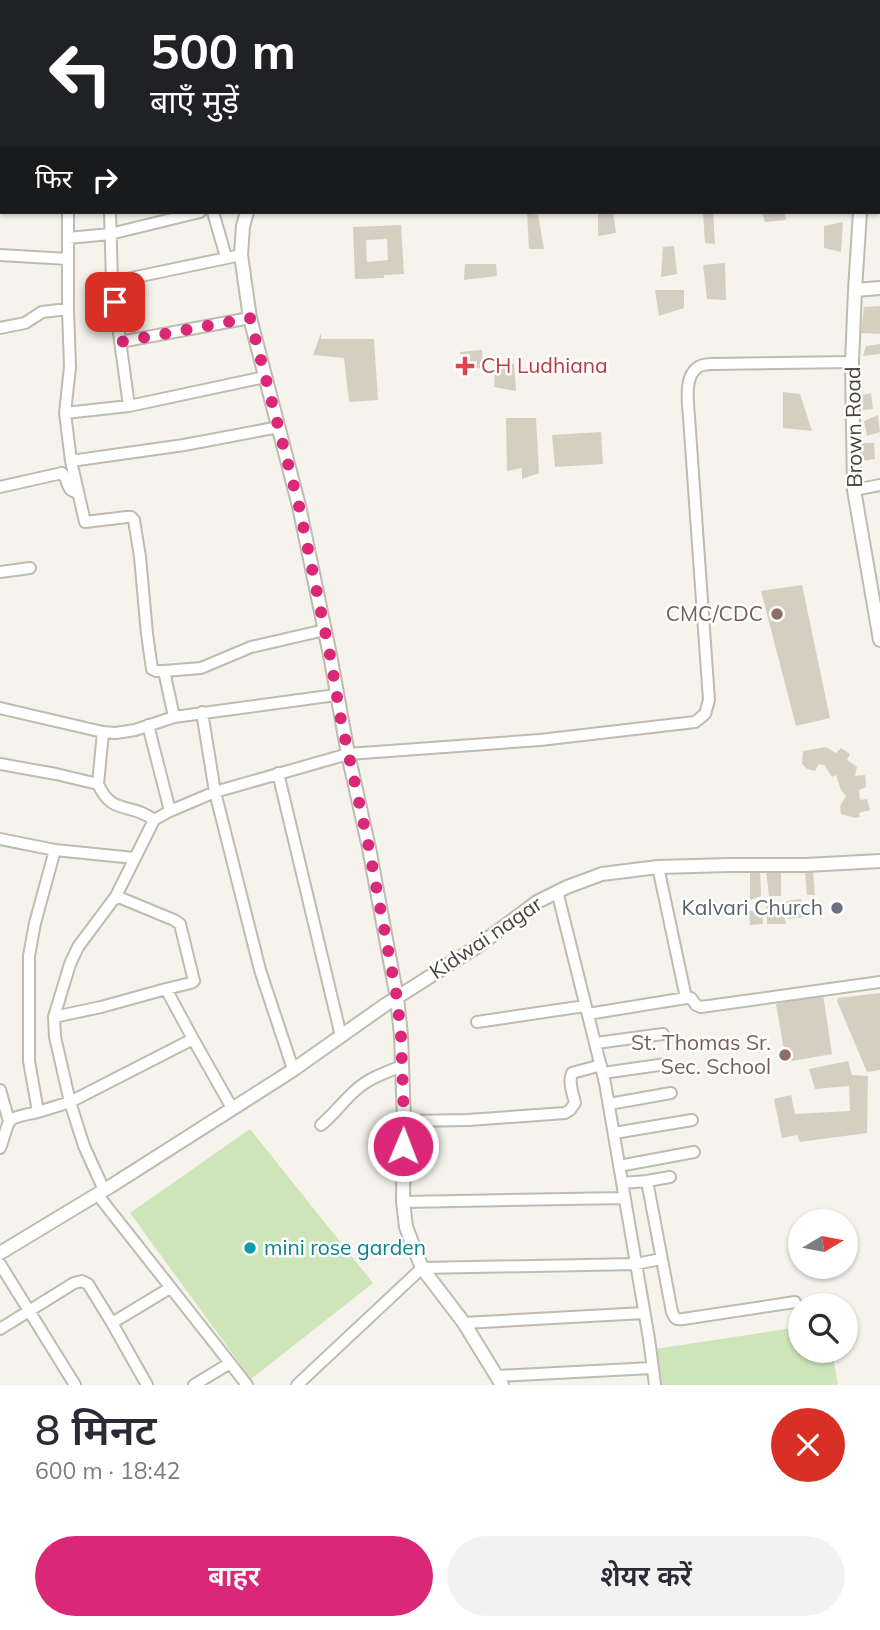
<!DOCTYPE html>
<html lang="hi">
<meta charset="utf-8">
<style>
:root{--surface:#fff;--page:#f2f2f3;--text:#2b2b33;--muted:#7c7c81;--accent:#db2777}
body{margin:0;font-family:Mulish,"Noto Sans Devanagari",sans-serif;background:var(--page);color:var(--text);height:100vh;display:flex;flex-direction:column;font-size:26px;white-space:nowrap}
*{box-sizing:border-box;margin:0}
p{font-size:23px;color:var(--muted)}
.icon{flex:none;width:38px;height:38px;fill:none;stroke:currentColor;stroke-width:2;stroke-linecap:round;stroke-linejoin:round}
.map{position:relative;height:1385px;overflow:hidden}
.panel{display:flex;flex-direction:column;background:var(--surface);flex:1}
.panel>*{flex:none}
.banner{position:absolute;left:0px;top:0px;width:880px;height:214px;box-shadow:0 2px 5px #0004;background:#202124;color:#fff;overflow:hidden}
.needle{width:46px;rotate:80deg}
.fabs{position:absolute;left:788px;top:1209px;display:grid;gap:14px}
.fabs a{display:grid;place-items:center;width:70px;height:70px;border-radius:50%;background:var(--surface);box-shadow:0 2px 5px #0004;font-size:35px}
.pin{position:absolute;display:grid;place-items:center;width:60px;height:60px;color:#fff;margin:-30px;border-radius:14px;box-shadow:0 4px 10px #0006}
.me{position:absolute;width:77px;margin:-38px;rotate:1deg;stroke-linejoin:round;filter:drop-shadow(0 0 5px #0008)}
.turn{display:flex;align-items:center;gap:24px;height:147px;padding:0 35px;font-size:32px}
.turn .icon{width:91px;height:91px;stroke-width:2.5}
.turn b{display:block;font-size:49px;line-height:60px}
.then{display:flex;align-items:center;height:66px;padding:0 35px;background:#0003;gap:14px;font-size:26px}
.round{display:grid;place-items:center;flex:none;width:74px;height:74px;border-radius:37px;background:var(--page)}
.headline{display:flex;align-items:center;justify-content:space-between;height:119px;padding:0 35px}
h1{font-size:42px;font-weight:600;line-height:52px}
.cta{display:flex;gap:14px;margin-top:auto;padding:14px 35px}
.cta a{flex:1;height:80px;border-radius:42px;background:var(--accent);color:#fff;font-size:28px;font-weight:600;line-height:80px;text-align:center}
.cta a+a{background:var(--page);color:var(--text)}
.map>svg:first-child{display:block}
.green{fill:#cee5b9}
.building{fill:#d5cfc2;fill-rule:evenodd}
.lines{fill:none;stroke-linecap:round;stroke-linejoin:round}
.minor-casing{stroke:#bfbbaf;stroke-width:14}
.tertiary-casing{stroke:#bfbbaf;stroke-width:16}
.minor{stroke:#fff;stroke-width:10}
.tertiary{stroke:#fff;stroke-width:12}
.route{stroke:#db2777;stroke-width:12;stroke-dasharray:0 21.6}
.health-dot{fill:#e0444e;stroke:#fff;stroke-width:2.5}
.education-dot{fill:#8d6e63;stroke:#fff;stroke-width:2.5}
.worship-dot{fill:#6b7280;stroke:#fff;stroke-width:2.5}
.culture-dot{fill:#0f9aa8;stroke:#fff;stroke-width:2.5}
.labels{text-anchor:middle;stroke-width:5;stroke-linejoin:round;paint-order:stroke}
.health-label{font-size:21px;fill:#be3a42;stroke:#fff;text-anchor:start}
.street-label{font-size:21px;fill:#48443a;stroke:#fff}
.education-label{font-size:21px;fill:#785e54;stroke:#fff;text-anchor:end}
.worship-label{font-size:21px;fill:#5b616d;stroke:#fff;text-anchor:end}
.culture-label{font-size:21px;fill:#0d838f;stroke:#fff;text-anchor:start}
</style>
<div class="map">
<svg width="880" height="1385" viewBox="0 0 880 1385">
<rect width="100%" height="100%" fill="#f5f3ec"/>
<path class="green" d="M250 1129 373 1283 251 1379 130 1213Z
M800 1327V1351H832L838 1385H661L655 1349Z"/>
<path class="building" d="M613 212 616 233 598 236V214Z
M703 212H713L715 244 705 243Z
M762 212H784L786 220 765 222Z
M527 213 538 215 544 249H529Z
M843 222 841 252 824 248V226Z
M401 225 404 274 384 275V278L355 279 353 227ZM387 239 388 260 367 262 366 240Z
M674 246 677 274 661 277 663 247Z
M725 263 726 300 707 299 703 265Z
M465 264H496L497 276 464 280Z
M655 290H684V308L659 316Z
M880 306V334L861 333 864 307Z
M321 333V339H374L378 400 349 402 344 358 313 355Z
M880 344V354L863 356 866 346Z
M482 350 483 368 460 369V352Z
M495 363 514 364 516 391 494 387Z
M783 392 800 394 812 431 783 428Z
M871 393 873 409 863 410 862 395Z
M878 415 880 432 867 436 864 421Z
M506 418H536L539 473 522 479V468L507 471Z
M601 432 603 464 555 467 552 435Z
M861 443H874L875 459 863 461Z
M802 585 830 718 796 726 761 591Z
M826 747 836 753 841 748 850 754 847 760 857 767 855 776 865 775 866 787 859 790 860 800 867 799 870 810 859 813 860 817 855 818 841 814 840 806 846 796 841 790 836 775 832 777 824 765 819 764 815 771 807 769 802 764 803 751Z
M781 869V896H769L766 870Z
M750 870H760L761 896 750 900Z
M805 871H813L815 895H807Z
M801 899 804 917 788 919 786 901Z
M781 904 786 924H767L766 906Z
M749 911H762L763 924 750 925Z
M880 993V1070L867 1072 837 1001 838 998Z
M823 994 832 1054 786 1062 776 1004Z
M848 1061 852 1075 868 1076 867 1133 800 1142 797 1135 782 1138 774 1099 791 1095 795 1114 850 1111 849 1086 815 1089 809 1069Z"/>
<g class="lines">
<defs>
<path id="minor" d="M326 0V2
M160 2 164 0
M749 2 750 0
M0 39 2 38
M0 82 2 80
M878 175H880
M0 176 2 173
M68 212V309L70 367 65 413 71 461 85 522 127 517H131L134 520 140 557 147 634 152 669 156 671H164L174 717
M110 212 112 282 129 406 265 377
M213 212 226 257
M68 238 110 234 200 212
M0 255 68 259
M112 282 241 255
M0 328 25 323 42 312 68 309
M120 342 250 318
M65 413 129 406
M71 461 184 445 279 427
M0 487 62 473C69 479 65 491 77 492
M854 490 880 485
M0 572 30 568
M164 671 201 668 251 647 325 630
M0 708 103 732 116 733 135 730 174 717 336 695
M202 712 215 792 260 970 293 1069
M148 725 170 811
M0 764 56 774 98 784C112 816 131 802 154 820
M278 773 341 1036
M98 784 103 732
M0 839 55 850 134 858
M658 867 686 998
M557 891 605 1083 649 1339 655 1385
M116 896 174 920 180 924 194 981 191 983 166 989
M588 1014 686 998H691L696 1005 701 1007 880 982
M54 1017 101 1007 166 989 193 1039 232 1108
M477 1022 585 1006
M596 1043 663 1034
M603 1073 666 1064
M0 1090 9 1121
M609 1104 671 1093
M38 1112 70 1102 193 1039
M404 1121 468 1120 565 1113 570 1110 575 1103C573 1094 568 1082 572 1073L601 1065
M321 1125C334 1114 344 1100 357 1089 369 1078 387 1072 402 1066
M614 1133 692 1120
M0 1148C12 1117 2 1119 38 1112L29 1061V956L35 923 55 850
M619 1166 694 1152
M647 1181 670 1177
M622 1183 647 1181 672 1312C675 1319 676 1320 683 1319L795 1302
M104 1190 84 1146 70 1102 55 1037 54 1017 70 964 78 947 116 896 154 820 170 811 215 792 348 754 540 740 695 722 705 714 709 700 689 417C688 403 684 377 697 368 701 364 708 364 713 364L852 362
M97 1194 230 1363 194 1385
M403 1202 625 1198
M0 1264 75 1385
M112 1323 170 1288
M464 1323 644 1313
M0 1329 74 1283 82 1281 88 1284 112 1323 147 1385
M230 1363 247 1385
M497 1376 652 1368
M297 1385 422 1268 636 1264 661 1259"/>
<path id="tertiary" d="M516 1 533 0
M878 55 880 45
M247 212 243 226 241 255 250 318 299 506 331 660 348 754 369 848 397 998 401 1035 404 1121 403 1202 406 1227 422 1268 464 1323 502 1385
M860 212 855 290 852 362 854 490 880 640
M855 290 880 288
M0 1253 111 1186 290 1072 385 1005 478 946 537 902 567 887 602 874 658 867 730 865H806L880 861"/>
</defs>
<use href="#minor" class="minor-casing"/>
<use href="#tertiary" class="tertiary-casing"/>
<use href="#minor" class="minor"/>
<use href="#tertiary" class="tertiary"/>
</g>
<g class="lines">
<path class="route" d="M115 302 120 342 250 318 299 506 331 660 340 715 369 848 397 998 401 1035 404 1121 403 1146"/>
</g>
<path class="health-dot" d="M461.5 355.5h7v7h7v7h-7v7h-7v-7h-7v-7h7z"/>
<g class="education-dot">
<circle cx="777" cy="614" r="7"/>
<circle cx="785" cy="1055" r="7"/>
</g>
<circle class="worship-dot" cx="837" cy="908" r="7"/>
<circle class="culture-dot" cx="250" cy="1248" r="7"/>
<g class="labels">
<g class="health-label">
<text x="481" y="373">CH Ludhiana</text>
</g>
<g class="street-label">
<text transform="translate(854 427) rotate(-91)" y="7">Brown Road</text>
<text transform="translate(486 938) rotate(-34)" y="7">Kidwai nagar</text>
</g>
<g class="education-label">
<text x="763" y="621">CMC/CDC</text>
<text x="771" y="1050">St. Thomas Sr.<tspan x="771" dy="24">Sec. School</tspan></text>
</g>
<g class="worship-label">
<text x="823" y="915">Kalvari Church</text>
</g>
<g class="culture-label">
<text x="264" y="1255">mini rose garden</text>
</g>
</g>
</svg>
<div class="fabs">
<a><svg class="needle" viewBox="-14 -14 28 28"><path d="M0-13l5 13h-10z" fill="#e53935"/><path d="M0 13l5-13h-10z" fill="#7c7c81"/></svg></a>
<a><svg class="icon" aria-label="search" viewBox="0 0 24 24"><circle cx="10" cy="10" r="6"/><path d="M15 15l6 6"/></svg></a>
</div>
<div class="pin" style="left:115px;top:302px;background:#d93025"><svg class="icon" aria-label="arrive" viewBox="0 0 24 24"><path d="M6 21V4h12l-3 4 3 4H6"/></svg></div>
<svg class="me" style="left:403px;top:1146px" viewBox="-20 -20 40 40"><circle r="17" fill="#db2777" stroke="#fff" stroke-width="3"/><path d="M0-11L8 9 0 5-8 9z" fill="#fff"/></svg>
<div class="banner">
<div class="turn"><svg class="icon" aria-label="left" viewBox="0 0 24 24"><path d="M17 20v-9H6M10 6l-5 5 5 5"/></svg><div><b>500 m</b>बाएँ मुड़ें</div></div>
<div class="then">फिर<svg class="icon" aria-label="right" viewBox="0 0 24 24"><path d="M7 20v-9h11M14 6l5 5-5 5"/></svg></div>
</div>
</div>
<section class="panel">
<div class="headline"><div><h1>8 मिनट</h1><p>600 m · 18:42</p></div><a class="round" style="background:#d93025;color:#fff"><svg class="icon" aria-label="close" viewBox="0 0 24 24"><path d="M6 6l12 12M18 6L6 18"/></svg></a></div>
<div class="cta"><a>बाहर</a><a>शेयर करें</a></div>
</section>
